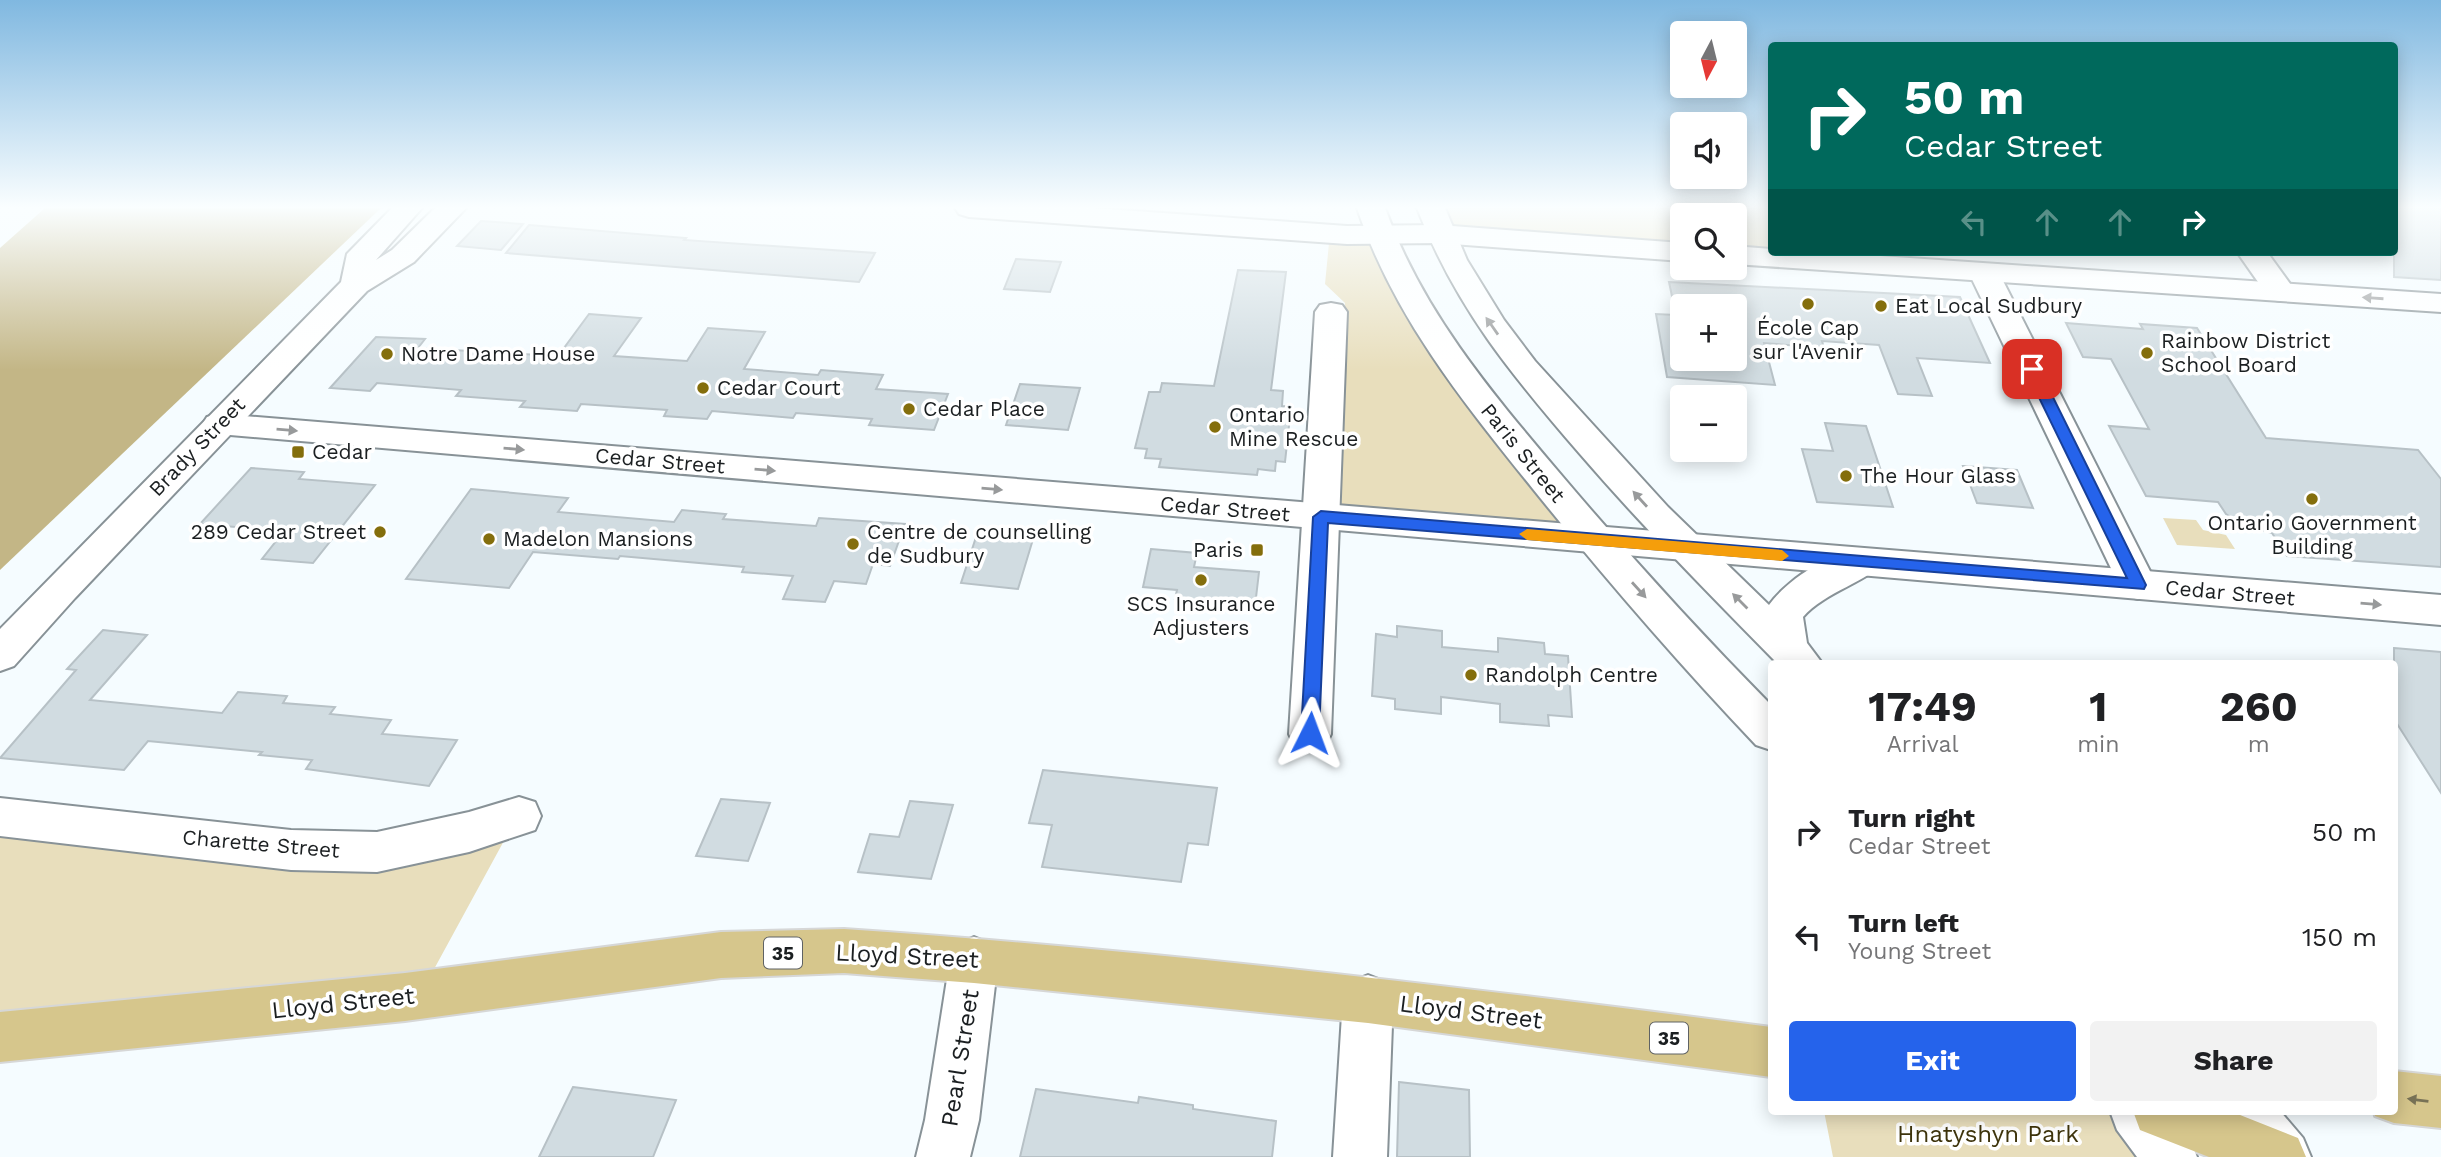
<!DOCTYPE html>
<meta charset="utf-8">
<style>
:root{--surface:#fff;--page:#f2f2f2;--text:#202124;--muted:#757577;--accent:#2563eb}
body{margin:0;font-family:"Work Sans",sans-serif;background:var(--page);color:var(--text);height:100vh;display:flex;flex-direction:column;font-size:26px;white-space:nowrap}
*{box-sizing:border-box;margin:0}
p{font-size:23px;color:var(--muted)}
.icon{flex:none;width:38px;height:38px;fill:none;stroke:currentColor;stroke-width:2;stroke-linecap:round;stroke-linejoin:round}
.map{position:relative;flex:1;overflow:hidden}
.sheet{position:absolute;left:1768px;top:660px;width:630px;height:455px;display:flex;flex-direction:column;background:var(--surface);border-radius:7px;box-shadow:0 4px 18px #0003}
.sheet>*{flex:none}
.banner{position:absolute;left:1768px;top:42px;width:630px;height:214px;border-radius:7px;box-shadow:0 4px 18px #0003;background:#00695c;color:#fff;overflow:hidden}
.needle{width:46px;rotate:187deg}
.buttons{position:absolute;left:1670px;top:21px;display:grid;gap:14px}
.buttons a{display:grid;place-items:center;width:77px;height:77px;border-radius:7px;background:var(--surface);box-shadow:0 4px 18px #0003;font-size:35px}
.pin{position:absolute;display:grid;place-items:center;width:60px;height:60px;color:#fff;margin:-30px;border-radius:14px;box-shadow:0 4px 10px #0006}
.me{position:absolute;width:77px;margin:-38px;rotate:3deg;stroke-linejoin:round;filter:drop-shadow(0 0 5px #0008)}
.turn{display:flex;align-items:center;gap:24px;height:147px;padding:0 21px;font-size:32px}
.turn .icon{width:91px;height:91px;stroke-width:2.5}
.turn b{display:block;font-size:49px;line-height:60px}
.lanes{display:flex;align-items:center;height:66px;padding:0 21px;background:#0003;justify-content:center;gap:35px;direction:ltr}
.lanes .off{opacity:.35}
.eta{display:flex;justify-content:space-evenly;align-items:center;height:119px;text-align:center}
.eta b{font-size:42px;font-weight:700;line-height:49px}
.primary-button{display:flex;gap:14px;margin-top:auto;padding:14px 21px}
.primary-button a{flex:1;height:80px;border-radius:7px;background:var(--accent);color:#fff;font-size:28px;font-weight:700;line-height:80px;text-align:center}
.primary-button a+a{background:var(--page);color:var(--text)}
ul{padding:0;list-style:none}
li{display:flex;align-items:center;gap:21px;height:105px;padding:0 21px}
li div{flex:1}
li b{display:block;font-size:26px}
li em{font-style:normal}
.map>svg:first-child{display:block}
.green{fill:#e8debc}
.forest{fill:#c3b686}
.building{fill:#d1dce1;stroke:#b7c1c6;stroke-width:2;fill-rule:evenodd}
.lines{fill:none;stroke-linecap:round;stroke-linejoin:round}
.minor-casing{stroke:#889297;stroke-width:4}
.tertiary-casing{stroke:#889297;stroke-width:4}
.secondary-casing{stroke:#889297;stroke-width:4}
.primary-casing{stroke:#d6d7d7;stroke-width:4}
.minor{fill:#fff;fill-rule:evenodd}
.tertiary{fill:#fff;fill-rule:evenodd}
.secondary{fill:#fff;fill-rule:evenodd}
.primary{fill:#d6c68c;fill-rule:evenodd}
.oneway{fill:#989a9b}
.oneway2{fill:#787256}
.route{fill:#2563eb;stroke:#184099;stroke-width:2}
.slow{fill:#f59e0b}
.poi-dot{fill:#846e0c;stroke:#fff;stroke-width:2.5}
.labels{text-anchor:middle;stroke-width:7;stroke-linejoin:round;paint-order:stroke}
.shield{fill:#fff;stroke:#5f6264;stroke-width:2}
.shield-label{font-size:19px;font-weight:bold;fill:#1b1f21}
.poi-label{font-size:21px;fill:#1b1f21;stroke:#fff;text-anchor:start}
.street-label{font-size:21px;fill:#1b1f21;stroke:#fff}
.near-street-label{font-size:24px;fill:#1b1f21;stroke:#fff}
.near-park-label{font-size:24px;fill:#3e340c;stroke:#fff}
</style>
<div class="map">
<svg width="2441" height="1157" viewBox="0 0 2441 1157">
<rect width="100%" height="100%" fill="#f5fcff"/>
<path class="green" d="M1434 208H1771V252H1910L1918 269 1734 256V215H1682V252L1442 235Z
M1330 233H1377L1589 538 1324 516 1345 303 1325 284Z
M2163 518 2196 520 2203 530 2226 535 2235 549 2177 545Z
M0 815 292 848 518 815 433 971 0 1019Z
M1824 1111H2131L2164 1157H1833Z"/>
<path class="forest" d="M45 208H381L0 570V248Z"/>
<path class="building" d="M2394 208H2441V280L2394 277Z
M481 221 523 224 501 250 457 246Z
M529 225 686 238 684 240 875 253 859 282 506 253Z
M1016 259 1061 262 1050 292 1004 289Z
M1238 270 1286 272 1271 390 1283 391 1282 406 1291 407 1285 462 1276 461 1275 471 1258 469 1257 475 1159 467 1161 459 1145 458 1147 449 1135 448 1149 392H1160L1162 383 1214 386Z
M1669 282 1960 297 1990 363 1917 358 1932 396 1898 394 1879 345 1822 341 1824 348 1764 343 1775 385 1667 377 1656 314 1676 315ZM1682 306H1734V359H1682Z
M589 314 641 318 614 356 687 361 708 328 765 332 744 369 818 375 821 370 883 375 876 389 948 394 934 430 869 425 872 419 796 413 793 418 712 411 707 419 664 416 667 410 581 404 577 411 520 407 525 401 456 396 461 390 377 383 370 391 330 388 376 337 425 339 418 348 558 356Z
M2066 323 2143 329 2140 324 2197 328 2266 438 2418 450 2441 479V567L2287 556 2272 533 2242 525 2226 514 2218 502 2146 496 2109 426 2149 429 2111 359 2083 357Z
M1020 384 1080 388 1068 430 1006 425Z
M1825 423 1866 426 1893 507 1817 502 1802 449 1833 451Z
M1963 466 2017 470 2033 508 1977 503Z
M251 468 304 472 299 479 375 485 313 563 262 559 284 531 200 524Z
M471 489 568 498 558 512 674 522 682 510 726 514 723 519 816 526 819 518 905 524 890 566 873 564 866 584 834 581 825 602 783 599 793 576 742 572 744 567 620 556 618 559 533 552 509 588 406 579Z
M978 531 1034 536 1018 589 961 583Z
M1151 549 1197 553 1194 567 1259 572 1255 606 1175 599 1177 590 1143 587Z
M1397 626 1442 631V647L1498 652V638L1544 643 1545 654 1568 656 1572 717 1548 715 1549 726 1500 722V704L1441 697V714L1395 709V699L1372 696 1376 634 1397 637Z
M103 630 147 635 90 700 222 713 238 692 287 696 283 703 335 707 330 714 391 720 382 734 457 740 429 786 306 769 312 760 259 755 262 752 148 741 124 770 0 758 76 670 67 669Z
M2394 648 2441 652V793L2394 719Z
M1043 770 1217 788 1208 845 1188 843 1181 882 1042 867 1052 825 1029 823Z
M721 799 770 803 748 861 696 856Z
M910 801 953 805 931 879 858 872 870 834 899 837Z
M1399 1082 1469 1090 1470 1157H1397Z
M573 1087 676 1100 653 1157H539Z
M1036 1089 1138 1103 1139 1097 1193 1105V1109L1276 1121 1272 1157H1020Z"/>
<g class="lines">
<defs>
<path id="minor" d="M2237 252H2267L2296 292 2292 299 2281 301 2270 299Z
M1984 264 1995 267 1999 273 2157 585 2152 595 2138 599 2124 595 2119 585 1969 273 1973 267Z
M1331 303 1342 305 1347 312 1331 734 1325 746 1310 751 1295 746 1289 734 1315 312 1320 305Z
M519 797 535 802 541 816 535 830 469 852 377 872 291 870 0 836V798L291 830 377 832 469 812Z
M974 937 991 944 998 960 979 1120 970 1157H916L925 1120 950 960 957 944Z
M1368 975 1386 982 1393 999 1387 1157H1333L1343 999 1350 982Z"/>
<path id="tertiary" d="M955 208H1093L1347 226 1439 225 1682 243V261L1439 243 1347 244 969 217 959 214Z
M1734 246 1771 249V252H1822L2441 294V312L1734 264Z
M219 414 2441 595V625L207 433 202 425 207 417Z"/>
<path id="secondary" d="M392 208H422L376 260 392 250 435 208H466L414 262 367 291 75 598 14 666 0 671V629L341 282 347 254Z
M1357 208H1385C1423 313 1492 393 1563 477 1630 556 1699 632 1771 705V750L1756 745C1678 663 1604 577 1533 489 1463 402 1393 316 1357 208Z
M1417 208H1445L1467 260 1504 320 1535 361 1668 507 1769 605C1788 578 1843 542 1876 552L1882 562C1872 580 1824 592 1803 617L1807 643 1822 663H1777C1710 595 1643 527 1580 454 1511 374 1456 308 1417 208Z
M2110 1111H2169L2189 1138 2197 1157H2137L2117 1130Z
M2219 1111H2280L2303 1138 2311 1157H2249L2226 1130Z"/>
<path id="primary" d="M844 929C1154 950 1463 987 1771 1027V1077L1368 1023 974 983 844 973 721 978 405 1021 0 1062V1012L405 973 721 932Z
M2394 1071 2441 1076V1128L2394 1123 2375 1116 2374 1111H2394Z
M2133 1111H2230L2298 1138 2306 1157H2209L2140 1130Z"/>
</defs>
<use href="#minor" class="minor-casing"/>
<use href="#tertiary" class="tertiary-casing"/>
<use href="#secondary" class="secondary-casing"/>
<use href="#primary" class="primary-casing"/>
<use href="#minor" class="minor"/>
<use href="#tertiary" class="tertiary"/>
<use href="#secondary" class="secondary"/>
<use href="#primary" class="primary"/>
</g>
<defs><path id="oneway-solid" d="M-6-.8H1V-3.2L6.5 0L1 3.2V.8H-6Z" transform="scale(1.75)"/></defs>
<g class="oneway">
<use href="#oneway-solid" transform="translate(2373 298) rotate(-176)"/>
<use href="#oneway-solid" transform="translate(1492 326) rotate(-125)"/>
<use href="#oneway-solid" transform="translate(287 430) rotate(5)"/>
<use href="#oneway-solid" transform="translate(514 449) rotate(5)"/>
<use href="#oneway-solid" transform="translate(765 470) rotate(5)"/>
<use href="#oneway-solid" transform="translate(992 489) rotate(5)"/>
<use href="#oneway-solid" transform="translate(1640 499) rotate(-132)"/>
<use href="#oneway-solid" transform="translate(1639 590) rotate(48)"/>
<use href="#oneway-solid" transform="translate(1740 601) rotate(-135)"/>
<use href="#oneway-solid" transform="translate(2371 604) rotate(5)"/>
</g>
<use class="oneway2" href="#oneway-solid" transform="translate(2418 1100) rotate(-173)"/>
<linearGradient id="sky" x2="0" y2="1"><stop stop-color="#80b8e0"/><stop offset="0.56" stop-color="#fafeff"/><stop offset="1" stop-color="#fafeff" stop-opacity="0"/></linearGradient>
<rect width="2441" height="370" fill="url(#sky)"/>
<path class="route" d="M2032 365 2039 369 2146 585 2144 589 1328 523 1319 733 1310 741 1301 733 1313 517 1321 511 2127 578 2025 369Z"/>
<path class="slow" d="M1527 529 1782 550 1789 556 1782 561 1527 540 1519 534Z"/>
<g class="poi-dot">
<circle cx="1808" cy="304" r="7"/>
<circle cx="1881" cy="306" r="7"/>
<circle cx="2147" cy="353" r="7"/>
<circle cx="387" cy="354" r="7"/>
<circle cx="703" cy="388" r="7"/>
<circle cx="909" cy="409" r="7"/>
<circle cx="1215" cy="427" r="7"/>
<rect x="291" y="445" width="14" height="14" rx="3.5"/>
<circle cx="1846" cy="476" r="7"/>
<circle cx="2312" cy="499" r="7"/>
<circle cx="380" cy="532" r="7"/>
<circle cx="489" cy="539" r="7"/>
<circle cx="853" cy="544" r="7"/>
<rect x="1250" y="543" width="14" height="14" rx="3.5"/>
<circle cx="1201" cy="580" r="7"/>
<circle cx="1471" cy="675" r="7"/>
</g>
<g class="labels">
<g class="shield">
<rect x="764" y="937.5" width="38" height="31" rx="5"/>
<rect x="1650" y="1022.5" width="38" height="31" rx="5"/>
</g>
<g class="shield-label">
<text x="783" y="960">35</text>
<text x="1669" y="1045">35</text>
</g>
<g class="poi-label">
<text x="1895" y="313">Eat Local Sudbury</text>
<text x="1808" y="335" text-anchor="middle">École Cap<tspan x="1808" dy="24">sur l'Avenir</tspan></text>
<text x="2161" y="348">Rainbow District<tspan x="2161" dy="24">School Board</tspan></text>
<text x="401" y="361">Notre Dame House</text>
<text x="717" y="395">Cedar Court</text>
<text x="923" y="416">Cedar Place</text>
<text x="1229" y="422">Ontario<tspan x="1229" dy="24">Mine Rescue</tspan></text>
<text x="312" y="459">Cedar</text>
<text x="1860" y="483">The Hour Glass</text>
<text x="2312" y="530" text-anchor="middle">Ontario Government<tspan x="2312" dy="24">Building</tspan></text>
<text x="366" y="539" text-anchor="end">289 Cedar Street</text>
<text x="867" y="539">Centre de counselling<tspan x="867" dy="24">de Sudbury</tspan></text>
<text x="503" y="546">Madelon Mansions</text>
<text x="1243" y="557" text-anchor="end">Paris</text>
<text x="1201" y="611" text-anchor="middle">SCS Insurance<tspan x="1201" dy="24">Adjusters</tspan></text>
<text x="1485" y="682">Randolph Centre</text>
</g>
<g class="street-label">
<text transform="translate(197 447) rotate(-46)" y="7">Brady Street</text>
<text transform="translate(1523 453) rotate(51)" y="7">Paris Street</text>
<text transform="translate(660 461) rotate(5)" y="7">Cedar Street</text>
<text transform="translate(1225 509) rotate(5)" y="7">Cedar Street</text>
<text transform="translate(2230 593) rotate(5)" y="7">Cedar Street</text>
<text transform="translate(261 844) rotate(5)" y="7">Charette Street</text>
</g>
<g class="near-street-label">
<text transform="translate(907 956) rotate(3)" y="8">Lloyd Street</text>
<text transform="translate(343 1003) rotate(-6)" y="8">Lloyd Street</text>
<text transform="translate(1471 1012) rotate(7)" y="8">Lloyd Street</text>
<text transform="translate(960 1058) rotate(-81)" y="8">Pearl Street</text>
</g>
<g class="near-park-label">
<text x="1988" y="1142">Hnatyshyn Park</text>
</g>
</g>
</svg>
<div class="buttons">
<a><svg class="needle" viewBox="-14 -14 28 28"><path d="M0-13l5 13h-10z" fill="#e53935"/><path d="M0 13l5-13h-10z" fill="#757577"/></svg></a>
<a><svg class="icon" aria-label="sound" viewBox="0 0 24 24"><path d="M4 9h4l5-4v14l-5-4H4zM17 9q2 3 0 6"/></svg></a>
<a><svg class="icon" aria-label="search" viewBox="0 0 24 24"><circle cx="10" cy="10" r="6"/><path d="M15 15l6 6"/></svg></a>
<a>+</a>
<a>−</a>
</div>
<div class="pin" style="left:2032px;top:369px;background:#d93025"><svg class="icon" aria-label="arrive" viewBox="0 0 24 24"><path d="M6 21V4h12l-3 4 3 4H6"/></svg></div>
<svg class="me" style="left:1310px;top:733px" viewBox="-20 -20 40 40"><path d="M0-17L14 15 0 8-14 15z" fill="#2563eb" stroke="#fff" stroke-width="4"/></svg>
<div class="banner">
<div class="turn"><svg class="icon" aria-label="right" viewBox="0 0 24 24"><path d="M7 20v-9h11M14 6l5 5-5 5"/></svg><div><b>50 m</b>Cedar Street</div></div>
<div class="lanes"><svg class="icon off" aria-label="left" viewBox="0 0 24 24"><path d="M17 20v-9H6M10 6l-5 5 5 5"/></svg><svg class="icon off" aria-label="ahead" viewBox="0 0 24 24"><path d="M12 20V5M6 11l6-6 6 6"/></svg><svg class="icon off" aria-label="ahead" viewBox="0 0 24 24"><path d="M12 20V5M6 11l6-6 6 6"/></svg><svg class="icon" aria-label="right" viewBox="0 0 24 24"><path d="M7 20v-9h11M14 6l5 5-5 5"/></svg></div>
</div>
<section class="sheet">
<div class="eta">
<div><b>17:49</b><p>Arrival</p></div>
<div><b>1</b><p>min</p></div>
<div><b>260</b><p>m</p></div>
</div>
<ul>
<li><svg class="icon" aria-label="right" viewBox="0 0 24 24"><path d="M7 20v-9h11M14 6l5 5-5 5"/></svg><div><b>Turn right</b><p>Cedar Street</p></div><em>50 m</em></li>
<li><svg class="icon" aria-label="left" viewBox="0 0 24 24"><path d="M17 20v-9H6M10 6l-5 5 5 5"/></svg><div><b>Turn left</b><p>Young Street</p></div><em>150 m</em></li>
</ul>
<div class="primary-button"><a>Exit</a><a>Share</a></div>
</section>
</div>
